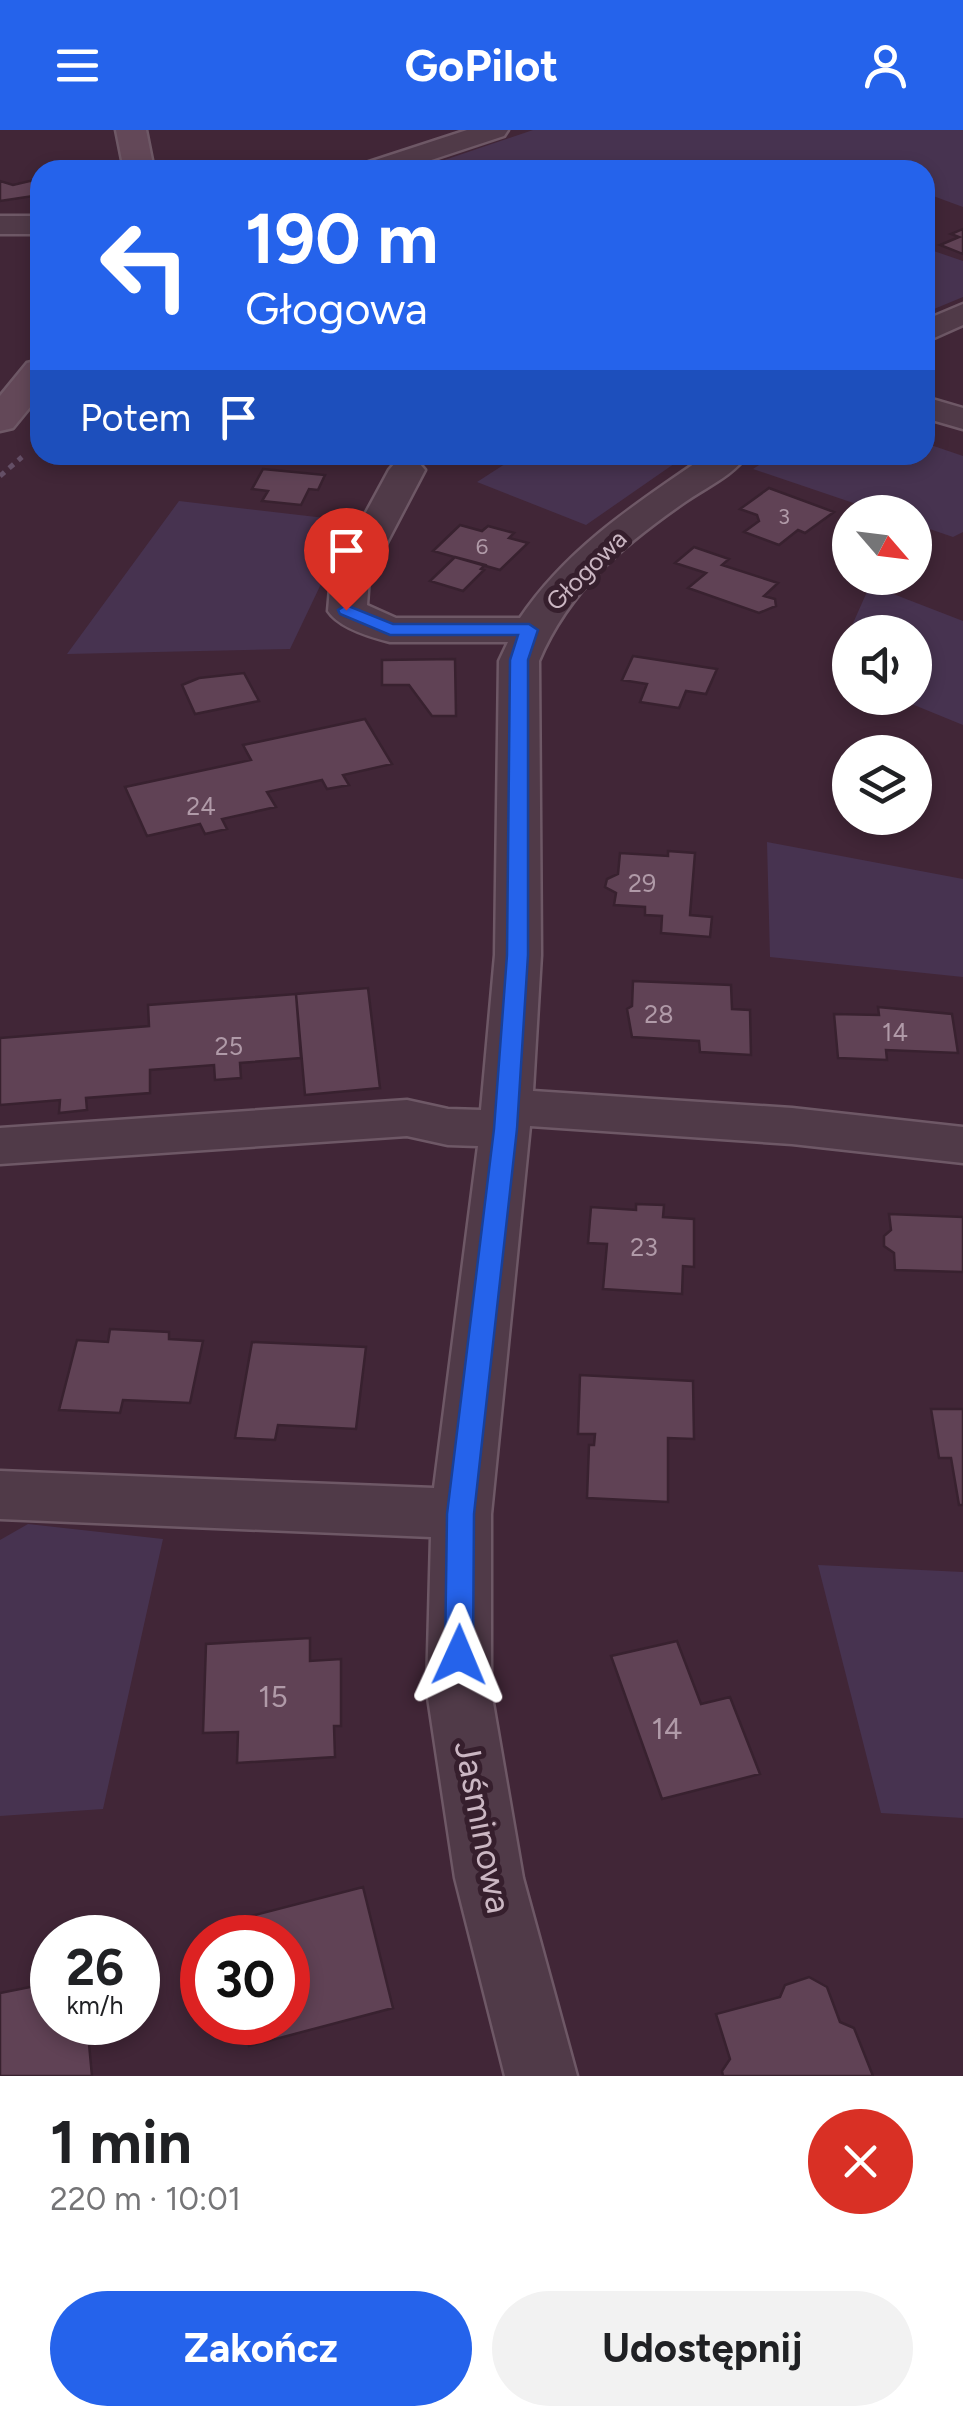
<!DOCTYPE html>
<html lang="pl">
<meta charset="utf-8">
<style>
:root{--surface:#fff;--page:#f2f2f2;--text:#202124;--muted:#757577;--accent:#2563eb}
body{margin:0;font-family:Figtree,sans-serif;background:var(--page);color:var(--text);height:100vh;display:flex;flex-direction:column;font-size:38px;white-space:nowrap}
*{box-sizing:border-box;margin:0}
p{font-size:32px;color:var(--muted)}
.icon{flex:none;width:55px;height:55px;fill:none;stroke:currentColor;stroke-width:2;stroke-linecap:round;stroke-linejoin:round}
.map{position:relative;height:1946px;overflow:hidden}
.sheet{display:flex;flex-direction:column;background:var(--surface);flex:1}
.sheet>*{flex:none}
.guide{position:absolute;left:30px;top:30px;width:905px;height:305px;border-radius:30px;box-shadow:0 5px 15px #0003;background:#2563eb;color:#fff;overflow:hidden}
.needle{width:65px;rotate:118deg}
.fabs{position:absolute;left:832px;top:365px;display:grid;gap:20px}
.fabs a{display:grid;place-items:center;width:100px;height:100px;border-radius:50%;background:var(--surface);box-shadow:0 5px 15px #0003;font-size:50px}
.speed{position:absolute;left:30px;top:1785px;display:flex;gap:20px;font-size:50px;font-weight:700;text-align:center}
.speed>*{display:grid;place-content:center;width:130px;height:130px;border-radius:50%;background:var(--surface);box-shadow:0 5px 15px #0003;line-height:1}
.speed small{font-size:25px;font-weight:400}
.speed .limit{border:15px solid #d22;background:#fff;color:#111}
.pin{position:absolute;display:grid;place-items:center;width:85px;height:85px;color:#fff;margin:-102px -42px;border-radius:50% 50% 50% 0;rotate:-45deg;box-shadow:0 0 10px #0007}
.pin .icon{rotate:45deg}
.me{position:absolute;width:110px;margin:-55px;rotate:1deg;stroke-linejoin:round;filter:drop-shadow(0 0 8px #0008)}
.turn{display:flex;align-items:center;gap:35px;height:210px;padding:0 50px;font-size:45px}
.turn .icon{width:130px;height:130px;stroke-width:2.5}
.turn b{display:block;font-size:70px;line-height:85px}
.then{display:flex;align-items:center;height:95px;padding:0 50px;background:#0003;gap:20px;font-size:38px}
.round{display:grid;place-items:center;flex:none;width:105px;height:105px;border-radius:52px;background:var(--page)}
.headline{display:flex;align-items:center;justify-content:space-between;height:170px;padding:0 50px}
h1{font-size:60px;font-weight:700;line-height:75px}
.action{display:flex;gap:20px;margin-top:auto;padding:20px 50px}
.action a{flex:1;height:115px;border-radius:60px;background:var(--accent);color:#fff;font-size:40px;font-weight:700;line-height:115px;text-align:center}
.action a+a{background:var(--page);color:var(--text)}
header{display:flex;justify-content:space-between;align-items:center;height:130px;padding:0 50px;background:var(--accent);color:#fff;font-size:45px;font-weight:700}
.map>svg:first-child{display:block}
.green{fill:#473350}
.building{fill:#604255;stroke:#38212f;stroke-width:2.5}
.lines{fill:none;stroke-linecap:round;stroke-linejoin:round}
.street-casing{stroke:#6e5866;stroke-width:5}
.secondary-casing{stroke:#6e5866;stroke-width:5}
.path{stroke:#644f66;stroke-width:5;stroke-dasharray:6 6;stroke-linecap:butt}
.street{fill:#503a48;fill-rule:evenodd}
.secondary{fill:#634858;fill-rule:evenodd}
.route{fill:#2563eb;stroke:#184099;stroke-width:2.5}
.labels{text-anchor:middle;stroke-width:10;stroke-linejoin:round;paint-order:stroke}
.far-number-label{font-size:22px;fill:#b09aa8}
.far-street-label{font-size:25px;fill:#cbb7c3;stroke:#361f2d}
.number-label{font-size:25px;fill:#b09aa8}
.near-number-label{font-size:30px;fill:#b09aa8}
.near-street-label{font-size:35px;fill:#cbb7c3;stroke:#361f2d}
</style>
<header><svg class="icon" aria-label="menu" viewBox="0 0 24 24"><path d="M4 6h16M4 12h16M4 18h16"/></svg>GoPilot<svg class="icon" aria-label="person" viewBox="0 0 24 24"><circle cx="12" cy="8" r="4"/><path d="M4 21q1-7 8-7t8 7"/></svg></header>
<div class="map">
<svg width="963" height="1946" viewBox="0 0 963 1946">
<rect width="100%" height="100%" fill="#412637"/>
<path class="green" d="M533 0H963V77L925 63V40H415Z
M925 118 963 131V167L934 179 925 176Z
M925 313 963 326V402L953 407 915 394V382H880L753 339 774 325H925Z
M519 325H670L681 329 586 395 477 352Z
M179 371 351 391 290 519 67 524Z
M870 455 963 491V595L897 568H915V502H850V521L842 518Z
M767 712 963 749V847L770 827Z
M28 1394 163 1409 103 1679 0 1686V1410Z
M818 1435 963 1442V1688L881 1683Z"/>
<path class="building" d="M34 50 40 55V65L0 71V51L13 55Z
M963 99V124L940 115 959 107 951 104Z
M263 339 325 345 318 360 309 359 301 375 262 371 268 361 252 359Z
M769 358 834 382 805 403 798 400 779 415 744 402 759 391 757 385 740 379Z
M460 395 482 401 488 396 514 403 509 408 528 413 500 440 433 421Z
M694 417 729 429 722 435 778 453 764 466 775 469 776 476 759 483 688 458 706 443 675 433Z
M455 427 485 435 481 439 484 440 463 461 430 451Z
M633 526 717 539 706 564 686 561 679 578 640 572 647 554 622 550Z
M455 529 456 586H432L409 555H382V530Z
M244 543 259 571 195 584 182 555 199 548Z
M365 589 392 634 343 645 349 655 327 659 322 650 267 662 276 677 222 689 227 699 205 704 200 694 147 706 125 657 251 630 243 615Z
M668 721 695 723 690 785 712 787 710 807 661 803 662 786 645 785V777L614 775 616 763 605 757 607 749 618 744 620 723 668 726Z
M633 851 731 855 732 879 750 880 751 925 700 922 699 911 632 907 627 879 632 876Z
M368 858 380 958 305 965 296 864Z
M296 864 301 928 240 933 241 948 215 950 214 935 150 940V963L86 968 87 980 59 983 60 970 0 975V908L149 896 148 875Z
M878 877 952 884 958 923 886 920 887 930 838 928 834 884 879 885Z
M636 1074 664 1075 663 1087 694 1089V1137L683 1136 682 1164 603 1159 607 1114 588 1113 591 1077 636 1080Z
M889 1084 963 1087V1142L895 1140 894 1123 884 1116V1106L891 1100Z
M110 1199 169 1202V1209L203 1211 190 1273 123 1270 120 1283 59 1280 77 1210 108 1212Z
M252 1212 366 1217 356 1299 278 1295 275 1310 235 1308Z
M580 1245 693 1251 694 1309 668 1308V1372L587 1368 589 1315H594L595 1304H578Z
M931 1279H963V1375H959L951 1328H939Z
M310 1508V1531L341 1529V1596H334L335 1627 237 1633 238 1602 203 1603 206 1514Z
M677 1511 701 1574 730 1567 760 1644 662 1669 611 1526Z
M363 1757 393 1878 249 1916 245 1892H288V1808H227L224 1793Z
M809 1847 827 1857 840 1892 854 1898 873 1946H723L722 1941 730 1929 716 1884 780 1867 785 1855Z
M35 1856 36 1872 52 1869V1892H87L92 1946H0V1863Z"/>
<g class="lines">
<defs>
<path id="street" d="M467 0H508L504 6 401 40H359L363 34Z
M0 86H40V104H0Z
M963 174V195L925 212V190Z
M925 267 963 278V299L925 288Z
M707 325H747C734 345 705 358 685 372 623 415 569 460 539 531L541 825 533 961 792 978 963 997V1033L792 1014 530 996 491 1384V1561L523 1748 577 1946H505L455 1748 427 1561 431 1407 0 1389V1341L434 1358 478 1016 448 1015 407 1006 0 1034V998L407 970 448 979 481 980 495 825 499 531 508 512H390C370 507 339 498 328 481L331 447 389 340 395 333 407 329 419 333 425 340 369 447 367 475 396 488H520C568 417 637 373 707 325Z"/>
<path id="secondary" d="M116 0H146L154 40H124Z
M40 230V265L13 298 0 301V266L27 233Z"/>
</defs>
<use href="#street" class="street-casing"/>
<use href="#secondary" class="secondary-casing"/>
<path class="path" d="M0 346 22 327"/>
<use href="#street" class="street"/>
<use href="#secondary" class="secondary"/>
</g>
<path class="route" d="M346 475 393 494H529L538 500 528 530V825L517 999 474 1384 473 1525 469 1534 459 1538 449 1534 445 1525 447 1384 494 999 507 825 510 530 518 505H390L340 484 338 480Z"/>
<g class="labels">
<g class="far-number-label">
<text x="784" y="394">3</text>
<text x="482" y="424">6</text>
</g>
<g class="far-street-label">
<text transform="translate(586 440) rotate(-45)" y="9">Głogowa</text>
</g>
<g class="number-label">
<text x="201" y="685">24</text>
<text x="642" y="762">29</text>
<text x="659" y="893">28</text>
<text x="895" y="911">14</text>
<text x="229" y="925">25</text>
<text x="644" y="1126">23</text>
</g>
<g class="near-number-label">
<text x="273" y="1577">15</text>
<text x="667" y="1609">14</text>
</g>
<g class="near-street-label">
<text transform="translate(483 1697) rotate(79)" y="12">Jaśminowa</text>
</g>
</g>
</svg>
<div class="fabs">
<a><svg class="needle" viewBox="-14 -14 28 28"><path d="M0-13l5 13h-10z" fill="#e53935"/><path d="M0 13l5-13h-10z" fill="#757577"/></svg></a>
<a><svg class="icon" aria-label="sound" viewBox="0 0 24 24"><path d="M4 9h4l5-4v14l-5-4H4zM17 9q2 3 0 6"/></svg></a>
<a><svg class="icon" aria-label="layers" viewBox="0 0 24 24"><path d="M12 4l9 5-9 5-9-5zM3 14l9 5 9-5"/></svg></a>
</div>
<div class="speed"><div>26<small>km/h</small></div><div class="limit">30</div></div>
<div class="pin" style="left:346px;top:480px;background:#d93025"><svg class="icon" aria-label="arrive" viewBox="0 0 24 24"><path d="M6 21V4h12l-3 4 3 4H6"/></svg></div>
<svg class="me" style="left:459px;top:1525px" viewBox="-20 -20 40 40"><path d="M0-17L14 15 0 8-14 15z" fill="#2563eb" stroke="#fff" stroke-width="4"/></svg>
<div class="guide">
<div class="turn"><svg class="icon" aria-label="left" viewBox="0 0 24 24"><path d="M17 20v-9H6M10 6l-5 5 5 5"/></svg><div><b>190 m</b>Głogowa</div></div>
<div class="then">Potem<svg class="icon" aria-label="arrive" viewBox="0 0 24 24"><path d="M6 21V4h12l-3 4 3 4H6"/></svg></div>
</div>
</div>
<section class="sheet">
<div class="headline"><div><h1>1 min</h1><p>220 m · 10:01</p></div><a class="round" style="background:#d93025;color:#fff"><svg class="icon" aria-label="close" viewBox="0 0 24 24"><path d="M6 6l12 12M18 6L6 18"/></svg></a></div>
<div class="action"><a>Zakończ</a><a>Udostępnij</a></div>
</section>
